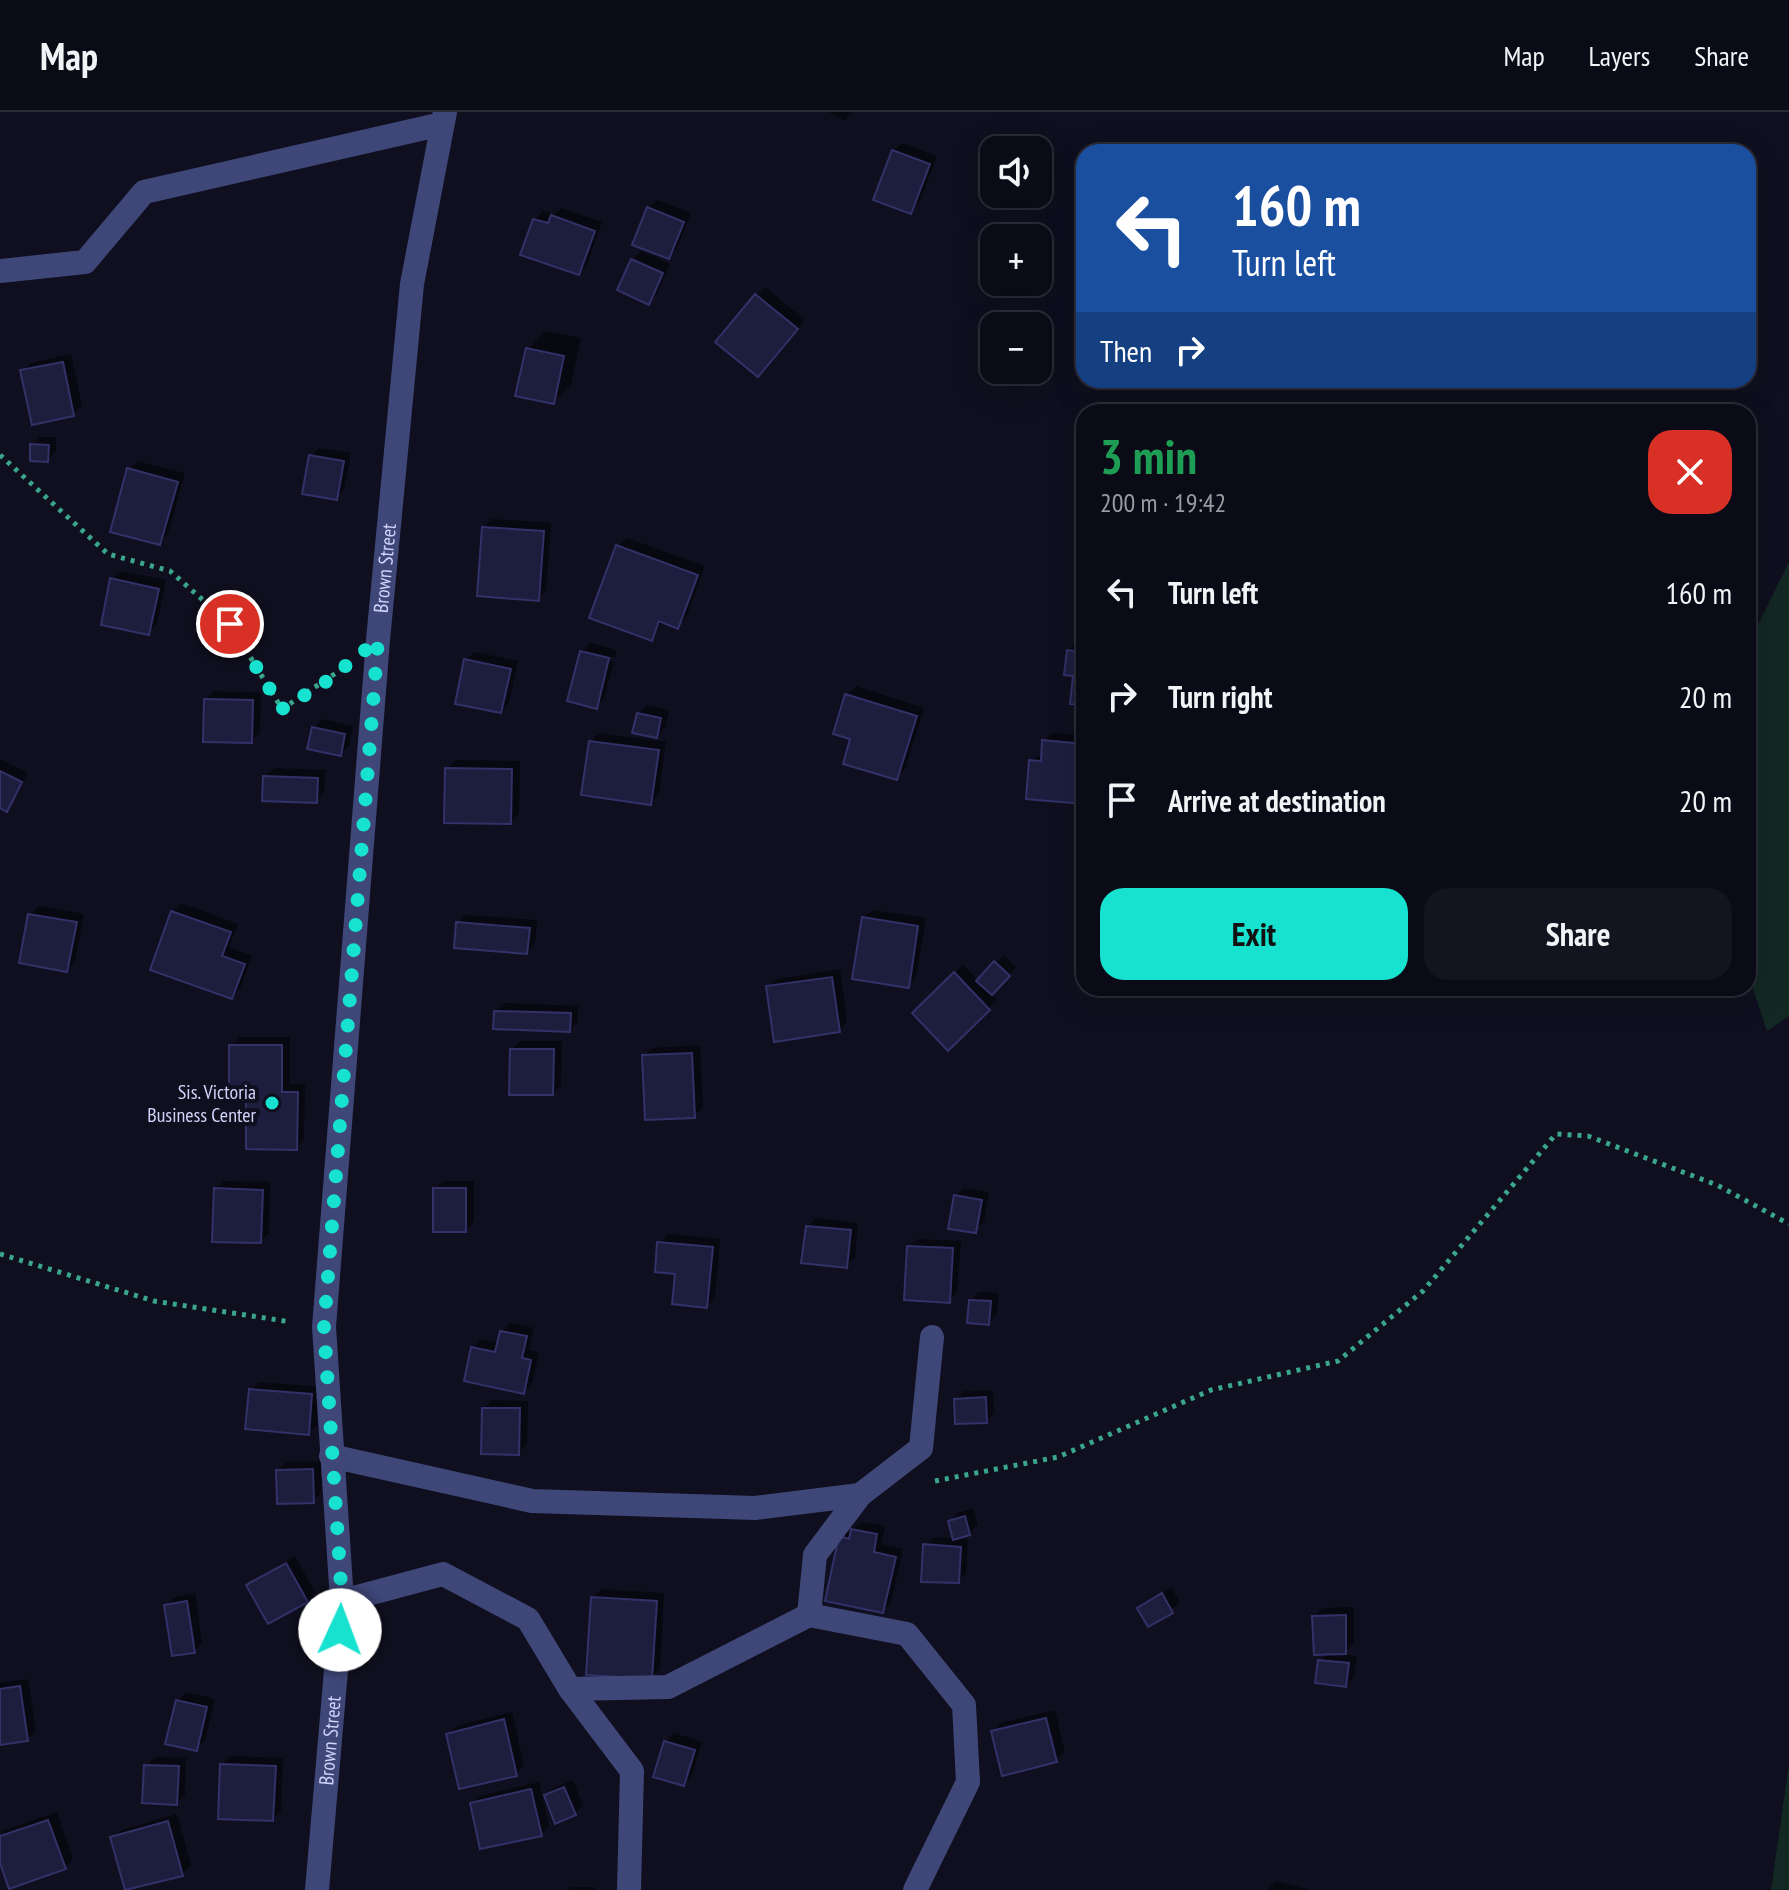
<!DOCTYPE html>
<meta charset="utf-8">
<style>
:root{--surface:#0b0b17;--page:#141420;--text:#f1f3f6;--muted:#9a9ba1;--line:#2b2b36;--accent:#17e1cf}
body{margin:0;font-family:"PT Sans Narrow",sans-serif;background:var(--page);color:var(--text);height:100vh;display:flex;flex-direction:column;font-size:30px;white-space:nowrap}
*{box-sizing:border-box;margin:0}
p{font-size:26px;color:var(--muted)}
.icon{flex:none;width:44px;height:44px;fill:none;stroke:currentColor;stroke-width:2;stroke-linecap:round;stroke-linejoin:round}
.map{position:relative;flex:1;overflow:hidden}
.drawer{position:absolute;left:1076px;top:292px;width:680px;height:592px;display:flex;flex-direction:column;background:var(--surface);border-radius:24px;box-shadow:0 8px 32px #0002,0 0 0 2px var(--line)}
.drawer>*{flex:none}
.top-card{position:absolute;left:1076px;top:32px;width:680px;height:244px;border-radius:24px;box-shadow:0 8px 32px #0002,0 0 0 2px var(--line);background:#1a4fa0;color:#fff;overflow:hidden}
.controls{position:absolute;left:980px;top:24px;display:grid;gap:16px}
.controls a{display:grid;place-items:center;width:72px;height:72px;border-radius:16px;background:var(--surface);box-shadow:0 8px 32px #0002,0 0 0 2px var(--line);font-size:40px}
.pin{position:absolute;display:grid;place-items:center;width:68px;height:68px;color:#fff;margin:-34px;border:4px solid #fff;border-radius:50%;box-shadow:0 2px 8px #0007}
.me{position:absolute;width:88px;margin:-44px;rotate:2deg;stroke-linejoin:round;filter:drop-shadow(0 0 6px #0008)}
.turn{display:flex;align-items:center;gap:28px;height:168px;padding:0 24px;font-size:36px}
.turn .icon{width:104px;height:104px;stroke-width:2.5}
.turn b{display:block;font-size:56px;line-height:68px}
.then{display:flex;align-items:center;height:76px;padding:0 24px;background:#0003;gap:16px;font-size:30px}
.round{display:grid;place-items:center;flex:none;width:84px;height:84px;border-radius:24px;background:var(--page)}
.headline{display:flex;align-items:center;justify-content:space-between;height:136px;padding:0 24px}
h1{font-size:48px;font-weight:700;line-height:60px;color:#1e9e55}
.primary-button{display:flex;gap:16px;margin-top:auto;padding:16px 24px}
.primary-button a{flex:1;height:92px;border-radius:24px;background:var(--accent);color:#111;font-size:32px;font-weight:700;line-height:92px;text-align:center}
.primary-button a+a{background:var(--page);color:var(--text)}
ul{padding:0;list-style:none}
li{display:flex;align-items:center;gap:24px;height:104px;padding:0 24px}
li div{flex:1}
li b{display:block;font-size:30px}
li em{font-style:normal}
header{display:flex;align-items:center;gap:48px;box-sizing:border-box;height:112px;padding:0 40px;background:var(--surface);border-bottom:2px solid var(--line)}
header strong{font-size:38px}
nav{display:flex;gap:44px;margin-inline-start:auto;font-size:28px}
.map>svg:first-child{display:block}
.green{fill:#132823}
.shadow{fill:#0007}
.building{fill:#1d1d3e;stroke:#323168;stroke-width:2}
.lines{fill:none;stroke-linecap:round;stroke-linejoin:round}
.path{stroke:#3aa68b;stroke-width:5;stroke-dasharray:4 6;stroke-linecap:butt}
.minor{stroke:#3f4779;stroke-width:24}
.route{stroke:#17e1cf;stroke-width:14;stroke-dasharray:0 25.2}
.poi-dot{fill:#17e1cf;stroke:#0f0f1f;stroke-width:3}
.labels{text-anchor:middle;stroke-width:8;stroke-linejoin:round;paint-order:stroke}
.street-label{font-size:20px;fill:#d1d4fa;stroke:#0f0f1f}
.poi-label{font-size:20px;fill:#d1d4fa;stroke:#0f0f1f;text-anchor:end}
</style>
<header>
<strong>Map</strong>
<nav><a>Map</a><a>Layers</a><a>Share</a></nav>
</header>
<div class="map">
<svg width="1789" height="1778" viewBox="0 0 1789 1778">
<rect width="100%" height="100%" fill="#0f0f1f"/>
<path class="green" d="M1789 450V904L1767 919 1748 862V533Z
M1789 1652V1778H1771Z"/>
<path class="shadow" d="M829 0H853L844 9Z
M902 31 937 44 919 91 910 99 894 39Z
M657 88 691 101 677 136 669 145 648 97Z
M561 96 602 110 587 152 579 161 535 108 543 99 554 103Z
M641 139 670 152 657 182 649 190 632 148Z
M765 175 805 208 766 254 718 229Z
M546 219 581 226 571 272 553 290 528 237Z
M71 242 82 294 73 302 23 259 31 251Z
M40 325H56V339L47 348 32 333Z
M319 336 351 341 344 377 336 386 311 344Z
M137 349 185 361 168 422 160 431 129 358Z
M492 407 551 411 546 478 538 486 484 415Z
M627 426 705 454 686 506 678 514 663 509 651 527 618 434Z
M120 459 166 468 157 512 148 520 112 467Z
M1084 519V591L1069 539Z
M590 531 617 538 615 546 585 538V542L614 550 604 586 596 595 582 540Z
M474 540 518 549 509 591 500 599 466 548Z
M856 574 924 596 905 657 896 666 853 626 847 583Z
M214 579 261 581 260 621 251 629 206 588Z
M647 593 669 598 665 616 656 624 639 602Z
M323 607 353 614 349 634 340 642 314 616Z
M599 621 666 630 659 682 650 690 590 630Z
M1053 621 1084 623V690L1031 649 1043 641 1044 629Z
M0 647 28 661 6 697 0 694Z
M456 648 520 649 519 701 510 710 447 657Z
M274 656 326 658 324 680 316 689 265 664Z
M181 791 238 812 229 835 252 844 240 876 232 885 173 800Z
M39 794 84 802 75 850 67 858 30 803Z
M872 798 926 806 916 865 908 874 864 806Z
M466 803 537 808 535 831 527 840 458 811Z
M1004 843 1016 855 990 882 997 888 948 936 914 901 963 853 979 869Z
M840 857 847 910 839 918 768 875 777 867Z
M505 891 578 894V910L569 918 496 899Z
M240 925H290V972H305L304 1027 296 1036 248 983 231 934Z
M520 929H562L561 973 553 981 512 938Z
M700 933 703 995 694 1004 644 944 653 936Z
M224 1069 270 1070 269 1121 260 1129 216 1077Z
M443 1069H474V1109L466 1118 435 1077Z
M964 1076 989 1080 984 1110 975 1118 955 1084Z
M816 1106 858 1111 855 1146 846 1154 808 1115Z
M668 1122 720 1127 715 1185 707 1194 678 1160 659 1131Z
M918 1127 961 1129 957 1180 949 1189 909 1135Z
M979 1180 999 1181 997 1202 989 1211 971 1188Z
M510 1211 534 1216 529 1238 539 1240 532 1271 524 1280 473 1236 482 1227 499 1231 502 1220Z
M259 1270 320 1275 317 1313 308 1321 251 1278Z
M993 1278 994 1301 986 1309 956 1288 964 1279Z
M492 1288 528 1289 527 1332 518 1341 484 1297Z
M321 1349V1381L313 1389 278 1358 287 1350Z
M973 1396 978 1413 969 1421 950 1409 958 1401Z
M862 1410 885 1414 881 1432 903 1437 891 1491 883 1499 841 1425Z
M934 1425 968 1427 966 1461 958 1469 925 1433Z
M295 1444 315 1480 307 1488 248 1473Z
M1171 1475 1180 1491 1148 1513 1139 1497Z
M601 1477 664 1481 660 1557 651 1565 593 1486Z
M195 1481 202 1531 194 1539 166 1493 175 1485Z
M1354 1495V1531L1343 1542 1357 1544 1354 1564 1346 1573 1320 1549 1328 1540 1314 1505 1323 1496Z
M28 1567 36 1619 27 1627 0 1631V1571Z
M186 1580 215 1587 205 1628 196 1637 178 1589Z
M1055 1598 1065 1640 1056 1648 993 1620 1001 1611Z
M512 1600 524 1653 516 1662 448 1622 457 1614Z
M674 1621 702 1630 692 1663 684 1672 666 1630Z
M230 1644 283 1646 281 1699 272 1707 222 1653Z
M155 1645 186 1646 185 1683 176 1691 146 1654Z
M573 1668 583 1693 575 1701 546 1684 554 1676Z
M539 1670 549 1714 541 1722 472 1692 480 1684Z
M57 1700 73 1747 65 1755 0 1745 2 1719Z
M177 1702 191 1753 182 1762 112 1726 121 1718Z
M1276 1769 1310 1778H1267Z
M571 1775H595V1778H568Z"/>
<path class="building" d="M892 38 930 52 911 102 873 88Z
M647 95 684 110 669 147 632 133Z
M551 103 595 119 579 163 520 143 533 107 548 111Z
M631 147 663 161 649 193 617 178Z
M755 182 798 217 758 265 715 230Z
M526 236 564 244 554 292 515 284Z
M63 250 74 304 32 313 20 258Z
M30 332 49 333 48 350 30 349Z
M309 343 344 349 337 388 302 382Z
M127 356 178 370 160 433 110 420Z
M482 415 544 419 539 489 477 484Z
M616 433 698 463 678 517 659 509 652 529 589 506Z
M110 466 159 477 149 523 101 513Z
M1077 523H1084V593L1070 592 1073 564 1064 563 1067 538 1075 539Z
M580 539 609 546 597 597 567 589Z
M464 547 511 557 501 601 455 592Z
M845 582 917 604 897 668 843 652 850 627 833 622Z
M204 587 253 588 252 631 203 630Z
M637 601 661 606 657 626 632 621Z
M312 615 345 622 341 644 307 637Z
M1042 628 1084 632V692L1026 687 1029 648 1041 649Z
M589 629 659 638 651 693 581 683Z
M445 656 512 657 511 712 444 711Z
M0 659 22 670 7 700 0 696Z
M263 664 318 666 317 691 262 689Z
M171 799 231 820 222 844 245 852 232 887 150 858Z
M28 802 77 810 67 860 19 851Z
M862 805 918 814 909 876 852 867Z
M456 810 530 816 527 842 454 836Z
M994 849 1010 864 992 883 976 869Z
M954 860 990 898 948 939 912 901Z
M832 865 840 920 774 930 766 874Z
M494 899 571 901 570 920 493 917Z
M229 933H282V980H298L297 1038 246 1037V985H229Z
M510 937H554L553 983H509Z
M692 941 695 1006 645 1008 642 943Z
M214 1076 263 1078 261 1131 212 1130Z
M433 1076H466V1120H433Z
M954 1083 982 1088 976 1121 948 1117Z
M806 1114 851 1118 847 1156 801 1151Z
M657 1130 713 1135 707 1196 672 1192 675 1162 655 1160Z
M907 1134 953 1136 950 1191 904 1188Z
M969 1188 991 1189 989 1213 967 1211Z
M500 1219 527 1224 522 1246 531 1248 524 1282 464 1269 471 1235 495 1240Z
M249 1277 312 1282 309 1323 245 1317Z
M986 1285 987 1311 955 1312 954 1287Z
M482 1296H520L519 1343 481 1342Z
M313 1357 314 1391 277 1392 276 1358Z
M965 1404 970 1423 953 1428 948 1409Z
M851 1417 877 1422 874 1440 896 1445 883 1501 825 1489 839 1424 849 1427Z
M923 1432 961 1435 959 1471 921 1470Z
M286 1451 308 1490 268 1512 246 1473Z
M1162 1481 1173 1501 1148 1515 1137 1496Z
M591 1485 657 1489 652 1567 586 1563Z
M187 1489 195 1541 172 1544 164 1493Z
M1346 1503V1542L1314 1543 1312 1504Z
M1318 1548 1349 1551 1346 1575 1315 1571Z
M20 1574 28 1629 0 1633V1577Z
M176 1588 207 1595 197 1639 165 1632Z
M1046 1606 1057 1650 1002 1664 991 1619Z
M504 1607 517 1664 459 1677 446 1622Z
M664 1629 695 1638 684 1674 653 1665Z
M220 1652 276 1654 273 1709 218 1707Z
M144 1653 179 1654 177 1693 142 1691Z
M564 1675 576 1703 555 1712 544 1683Z
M531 1677 542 1724 480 1737 470 1691Z
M48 1708 66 1757 9 1777 0 1751V1724Z
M168 1709 183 1764 125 1778 110 1725Z"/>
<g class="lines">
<path class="path" d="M0 343 108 442 170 459 230 512 282 597 342 557
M0 1142 154 1189 291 1210
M935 1369 1058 1345 1211 1278 1338 1249 1423 1179 1556 1022 1588 1024 1717 1073 1789 1112"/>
<g class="minor">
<path d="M0 159 85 150 144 80 442 12"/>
<path d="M331 1344 532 1389 755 1396 860 1383"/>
<path d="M342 1489 443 1462 528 1507 570 1577 668 1575 809 1503 907 1522 964 1593 968 1670 915 1778"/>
<path d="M809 1503 815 1443 860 1383 921 1336 932 1225"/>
<path d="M570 1577 632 1659 629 1778"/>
<path id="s1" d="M317 1778 342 1489 324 1215 378 528 412 172 445 0"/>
</g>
</g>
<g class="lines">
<path class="route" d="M230 512 282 597 323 572 378 528 324 1215 342 1489 340 1518"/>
</g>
<circle class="poi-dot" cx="272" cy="991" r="8"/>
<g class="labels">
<g class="street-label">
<text dy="7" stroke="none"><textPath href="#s1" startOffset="1326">Brown Street</textPath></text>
<text dy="7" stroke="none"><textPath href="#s1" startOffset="150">Brown Street</textPath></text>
</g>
<g class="poi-label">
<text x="256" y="987">Sis. Victoria<tspan x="256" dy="23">Business Center</tspan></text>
</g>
</g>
</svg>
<div class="controls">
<a><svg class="icon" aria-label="sound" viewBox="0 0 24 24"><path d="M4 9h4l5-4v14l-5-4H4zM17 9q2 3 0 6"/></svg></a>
<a>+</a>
<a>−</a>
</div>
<div class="pin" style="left:230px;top:512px;background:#d93025"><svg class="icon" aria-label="arrive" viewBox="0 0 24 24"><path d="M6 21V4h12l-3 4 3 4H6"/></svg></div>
<svg class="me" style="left:340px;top:1518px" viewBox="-20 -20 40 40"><circle r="19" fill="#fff"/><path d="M0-13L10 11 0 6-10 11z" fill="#17e1cf"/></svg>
<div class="top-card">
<div class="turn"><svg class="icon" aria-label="left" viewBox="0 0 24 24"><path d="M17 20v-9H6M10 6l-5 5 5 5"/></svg><div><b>160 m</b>Turn left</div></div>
<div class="then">Then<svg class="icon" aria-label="right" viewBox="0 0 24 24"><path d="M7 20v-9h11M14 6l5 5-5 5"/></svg></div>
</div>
<section class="drawer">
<div class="headline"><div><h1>3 min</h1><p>200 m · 19:42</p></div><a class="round" style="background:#d93025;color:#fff"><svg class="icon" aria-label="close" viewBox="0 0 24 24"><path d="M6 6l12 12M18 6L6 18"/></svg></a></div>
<ul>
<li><svg class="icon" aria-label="left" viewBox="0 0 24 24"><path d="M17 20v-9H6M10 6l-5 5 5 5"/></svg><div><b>Turn left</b></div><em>160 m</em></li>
<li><svg class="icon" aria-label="right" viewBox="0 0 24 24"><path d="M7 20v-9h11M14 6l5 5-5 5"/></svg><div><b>Turn right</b></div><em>20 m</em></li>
<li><svg class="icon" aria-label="arrive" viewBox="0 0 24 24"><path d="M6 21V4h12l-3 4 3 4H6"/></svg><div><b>Arrive at destination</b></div><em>20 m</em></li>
</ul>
<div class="primary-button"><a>Exit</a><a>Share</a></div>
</section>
</div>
